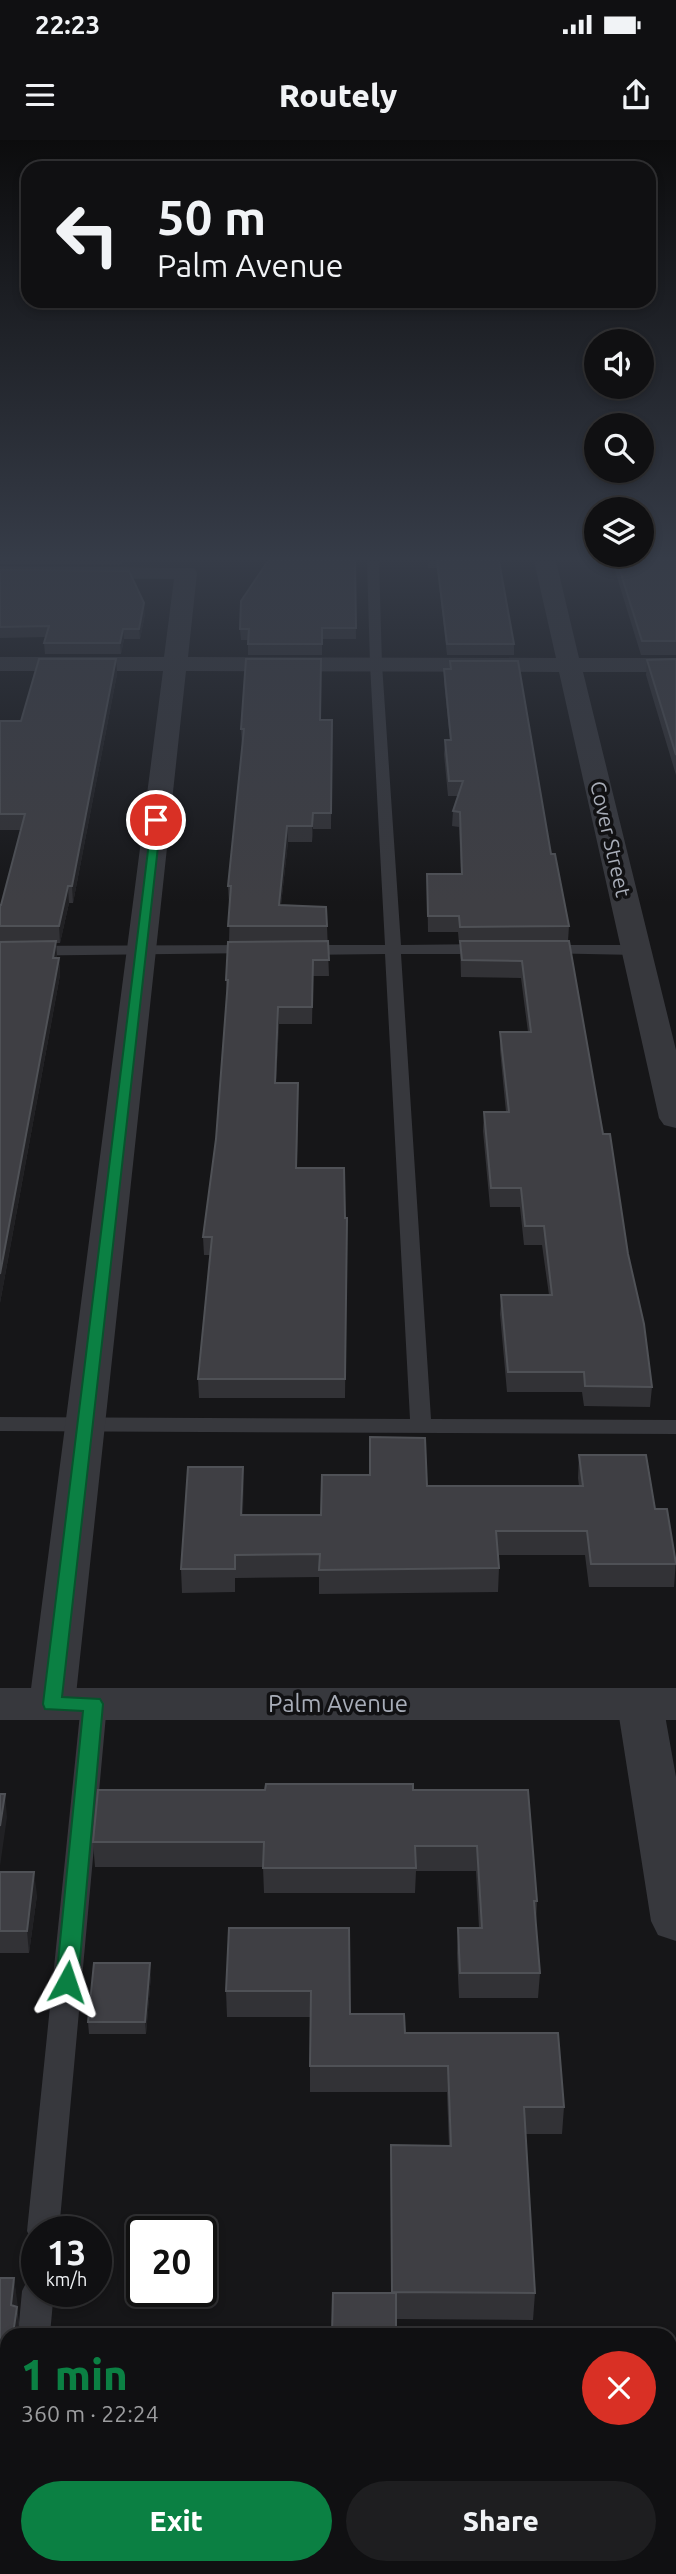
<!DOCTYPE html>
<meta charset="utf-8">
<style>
:root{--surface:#101012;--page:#1e1e20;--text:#f1f3f6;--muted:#9c9d9f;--line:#303032;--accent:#0b8043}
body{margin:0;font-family:Ubuntu,sans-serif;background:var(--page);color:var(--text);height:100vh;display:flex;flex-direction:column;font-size:26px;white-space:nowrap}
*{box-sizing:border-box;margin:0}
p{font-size:23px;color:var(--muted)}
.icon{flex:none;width:38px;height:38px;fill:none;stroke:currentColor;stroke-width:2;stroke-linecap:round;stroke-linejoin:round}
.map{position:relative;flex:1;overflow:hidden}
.sheet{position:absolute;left:0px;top:2188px;width:677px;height:247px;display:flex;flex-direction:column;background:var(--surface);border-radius:21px 21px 0 0;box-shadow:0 4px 10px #0003,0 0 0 2px var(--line)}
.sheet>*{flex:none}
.guide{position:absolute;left:21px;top:21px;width:635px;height:147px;border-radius:21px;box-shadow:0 4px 10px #0003,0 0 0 2px var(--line);background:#101012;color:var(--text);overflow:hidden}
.tools{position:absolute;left:584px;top:189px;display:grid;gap:14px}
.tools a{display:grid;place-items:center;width:70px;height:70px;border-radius:50%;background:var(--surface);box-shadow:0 4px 10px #0003,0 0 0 2px var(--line);font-size:35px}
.speed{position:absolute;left:21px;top:2076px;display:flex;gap:14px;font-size:35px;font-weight:700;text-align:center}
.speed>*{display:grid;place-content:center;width:91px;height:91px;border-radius:50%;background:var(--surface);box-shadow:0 4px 10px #0003,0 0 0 2px var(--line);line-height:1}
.speed small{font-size:18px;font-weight:400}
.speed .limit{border:4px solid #111;border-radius:10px;background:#fff;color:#111}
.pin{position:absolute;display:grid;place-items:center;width:60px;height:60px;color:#fff;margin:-30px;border:4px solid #fff;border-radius:50%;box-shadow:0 2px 7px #0007}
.me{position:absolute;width:77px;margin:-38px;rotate:5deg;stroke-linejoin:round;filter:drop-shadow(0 0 5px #0008)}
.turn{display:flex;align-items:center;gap:24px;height:147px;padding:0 21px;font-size:32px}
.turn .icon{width:91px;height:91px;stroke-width:2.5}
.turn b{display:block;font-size:49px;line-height:60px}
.round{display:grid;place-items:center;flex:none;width:74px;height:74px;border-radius:37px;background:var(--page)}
.summary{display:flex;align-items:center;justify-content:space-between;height:119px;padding:0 21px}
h1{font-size:42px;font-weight:800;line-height:52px;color:var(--accent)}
.action{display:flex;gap:14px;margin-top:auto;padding:14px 21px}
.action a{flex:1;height:80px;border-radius:42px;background:var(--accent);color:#fff;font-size:28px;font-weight:800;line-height:80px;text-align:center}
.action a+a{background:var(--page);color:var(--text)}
.status{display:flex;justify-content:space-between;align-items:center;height:49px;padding:0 35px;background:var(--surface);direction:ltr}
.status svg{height:19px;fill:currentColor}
header{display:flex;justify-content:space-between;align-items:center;height:91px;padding:0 21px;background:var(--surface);font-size:32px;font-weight:800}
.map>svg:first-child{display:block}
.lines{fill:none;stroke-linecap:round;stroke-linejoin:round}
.service{fill:#37383d;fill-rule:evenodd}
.minor{fill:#37383d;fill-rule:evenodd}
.tertiary{fill:#37383d;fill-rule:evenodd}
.wall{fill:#323236}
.shaded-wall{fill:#212124}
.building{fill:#3f3f44;stroke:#4f5156;stroke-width:2}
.route{fill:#0b8043;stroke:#07532c;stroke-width:2}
.labels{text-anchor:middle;stroke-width:7;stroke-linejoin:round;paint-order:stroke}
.far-street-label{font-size:21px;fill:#a8adb8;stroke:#111113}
.street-label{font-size:24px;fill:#a8adb8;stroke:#111113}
</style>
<div class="status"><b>22:23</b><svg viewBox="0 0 49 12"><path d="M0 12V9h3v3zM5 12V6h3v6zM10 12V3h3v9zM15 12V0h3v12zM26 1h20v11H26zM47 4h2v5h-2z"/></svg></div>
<header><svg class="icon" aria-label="menu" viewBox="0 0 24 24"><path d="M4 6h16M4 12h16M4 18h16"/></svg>Routely<svg class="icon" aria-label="share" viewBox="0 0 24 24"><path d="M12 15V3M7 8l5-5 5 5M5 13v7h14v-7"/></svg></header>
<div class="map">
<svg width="676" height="2434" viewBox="0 0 676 2434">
<rect width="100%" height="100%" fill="#161618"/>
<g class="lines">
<path class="service" d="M367 421H379L382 524 401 805 488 804 496 809 488 814H401L431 1279 676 1280V1294L0 1291V1277L410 1279 385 814 300 815 292 810 300 805H385L370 524Z
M253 805 259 807 261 810 259 813 0 816V806Z
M545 805H636L644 810 636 815 539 813 537 810 539 807Z
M94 1555 103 1558 107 1564 59 2091H37V2103L32 2101 27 2091 81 1564 85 1558Z
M37 2137V2151H54L50 2194H18L22 2151 27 2141Z
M7 2411V2427H29V2434H0V2414Z"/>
<path class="minor" d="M534 421H556L579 518H676V532H583L676 910V988L664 985 659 978 559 532 186 531 75 1564 68 1575 52 1580 36 1575 29 1564 163 531H0V517H164L174 439 0 438V426L194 428 197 433 188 517 556 518Z
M640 1548 656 1553 663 1564 676 1637V1801L658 1795 651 1781 617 1564 624 1553Z"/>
<path class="tertiary" d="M0 1548H676V1580H0Z"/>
</g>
<path class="wall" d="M0 421H122V425L0 424Z
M263 421H355L356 499H322V515H248V500H241L240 489 267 422Z
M428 421H499L514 504V515H447L437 428H428Z
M612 421H676V515H641Z
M0 430 145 474 140 499H124L121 514H45L44 503 46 497 0 498Z
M116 519 117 534 73 763H69L60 803H56L57 818H59L60 835 0 1163V765H1L21 690H0V581H21Z
M676 519V635L646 535 647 520Z
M450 521 551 714 569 786 568 801 603 994 628 1114 652 1247 650 1267 584 1266 582 1252H507L500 1174 501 1155H549L542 1105H524L520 1067H490L483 991 484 972H506L500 910V892H528L521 838 461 837 460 803H459L458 792H428L427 734H461L459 687 452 686 453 671 458 656H448L444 614 445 600H450L444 542V529H450Z
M321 580H332L331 689H313L312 702H288L281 765 327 786 329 836H313L312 884H279L276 943 298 961 297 1028 345 1078H347L345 1258H199L198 1239 211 1115H204L203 1097 216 999 227 857 226 840 229 802 230 763H229L228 746 242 605 241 589Z
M579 1315 655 1369 676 1420 674 1447H589L585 1415H498L499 1428 498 1452 319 1454V1437L235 1438V1452L182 1453 181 1429 243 1327V1375H321L427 1346H579L578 1338Z
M413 1650H528L537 1761 536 1784 540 1833 538 1858H459L457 1813 458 1788H479L476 1731H416L415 1753H264L263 1727H95L93 1702Z
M0 1732 37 1755 29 1813H0Z
M229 1788 350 1874 405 1893 564 1967 562 1994H526L535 2153 533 2180 396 2179 391 2153V2005L449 2006 447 1952H310V1877H227L226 1851Z
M151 1835 146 1894H89L88 1882Z
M0 2138H14L20 2194H7V2246H0Z"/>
<path class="shaded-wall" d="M144 463 145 474 140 499 139 489Z
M123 489 124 499 121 514 120 503Z
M116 519 117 534 73 763 72 746Z
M313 673V689L312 702V686Z
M287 686 288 702 279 782V765Z
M68 746 69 763 60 803 59 786Z
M56 801 57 818H53Z
M59 818 60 835 0 1163V1134Z
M278 867 279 884 275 961V943Z
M243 1327 244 1350 242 1399 241 1375Z
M5 1654 7 1677 0 1726V1686Z
M34 1732 37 1755 29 1813 27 1791Z
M150 1823 151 1835 146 1894 145 1882Z
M14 2138 18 2167 17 2173 20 2194H13L11 2165Z
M152 2427H155L154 2434H151Z"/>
<path class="building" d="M268 421H355L356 488H322V504H248L249 489H240L241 461Z
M437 421H499L514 504H447Z
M617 421H676V501H642Z
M0 430 129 431 144 463 139 489H123L120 503H44L49 486 0 487Z
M39 519H116L72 746H68L59 786H0V765H1L25 674H0V581H21Z
M246 519H321L320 580H332L331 673H313L312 686H287L279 765 326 767 327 786H228L231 746H228L244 589H241Z
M676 519V615L647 520Z
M450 521H518L551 714H555L569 786 460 787 459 776H428L427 734H462L460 672 453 671 463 641H449L445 600H451L444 529H451Z
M56 801 53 818H59L0 1134V802Z
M328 801 329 820H313L312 867H278L275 943H298L296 1028H344L345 1078H347L345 1239H198L212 1097H203L216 999 228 840H226L228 802Z
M460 801H569L603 994H610L628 1114 644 1184 652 1247 585 1246 584 1232H508L501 1155H552L544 1086H525L521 1048H491L484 972H509L500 892H531L522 821 462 820Z
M370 1297 425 1298 427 1346H583L579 1315H646L655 1369H667L676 1424H591L587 1391H496L499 1428 319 1430 320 1414 235 1415V1429H181L188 1327H243L241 1375H321L322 1335H370Z
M266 1644H413V1650H528L537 1761H534L540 1833H460L458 1788H482L477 1706H415L416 1728H263L264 1702H93L98 1650H265Z
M0 1654H5L0 1686Z
M0 1732H34L27 1791H0Z
M229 1788H349L350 1874H404L405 1893H558L564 1967H524L535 2153 392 2152 391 2005 451 2006 448 1926H310L311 1851H226Z
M94 1823H150L145 1882H88Z
M0 2138H14L11 2165 17 2167 13 2194H7V2217H0Z
M333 2153H396V2194H332Z
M77 2427H152L151 2434H77Z
M450 2427H619L620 2434H450Z"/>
<linearGradient id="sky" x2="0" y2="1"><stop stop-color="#0c0c0d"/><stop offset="0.55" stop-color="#363c48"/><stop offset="1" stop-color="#363c48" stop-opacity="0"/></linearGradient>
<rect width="676" height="762" fill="url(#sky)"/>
<path class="route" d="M152 678 161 680 62 1557 100 1559 103 1564 78 1842 75 1848 67 1850 60 1848 56 1842 83 1571 45 1569 43 1564Z"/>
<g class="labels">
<g class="far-street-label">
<text transform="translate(610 699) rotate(77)" y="7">Cover Street</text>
</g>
<g class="street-label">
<text x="338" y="1572">Palm Avenue</text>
</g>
</g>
</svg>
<div class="tools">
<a><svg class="icon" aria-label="sound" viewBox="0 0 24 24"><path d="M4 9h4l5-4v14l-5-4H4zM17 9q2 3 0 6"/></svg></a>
<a><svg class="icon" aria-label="search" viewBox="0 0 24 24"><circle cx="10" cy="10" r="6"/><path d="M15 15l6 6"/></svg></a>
<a><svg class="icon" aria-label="layers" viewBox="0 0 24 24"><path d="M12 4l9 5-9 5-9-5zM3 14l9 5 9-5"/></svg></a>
</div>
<div class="speed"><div>13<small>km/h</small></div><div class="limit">20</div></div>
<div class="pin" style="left:156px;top:680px;background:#d93025"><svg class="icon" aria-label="arrive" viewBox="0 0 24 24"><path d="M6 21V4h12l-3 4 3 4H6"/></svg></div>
<svg class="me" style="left:67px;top:1842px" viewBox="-20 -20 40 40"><path d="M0-17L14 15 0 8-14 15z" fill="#0b8043" stroke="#fff" stroke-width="4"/></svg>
<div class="guide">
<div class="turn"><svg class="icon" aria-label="left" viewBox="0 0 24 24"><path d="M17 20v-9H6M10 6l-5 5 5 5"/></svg><div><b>50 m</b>Palm Avenue</div></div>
</div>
<section class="sheet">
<div class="summary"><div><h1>1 min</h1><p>360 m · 22:24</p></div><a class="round" style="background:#d93025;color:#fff"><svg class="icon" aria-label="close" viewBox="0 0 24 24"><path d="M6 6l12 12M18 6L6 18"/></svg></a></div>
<div class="action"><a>Exit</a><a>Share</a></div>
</section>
</div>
